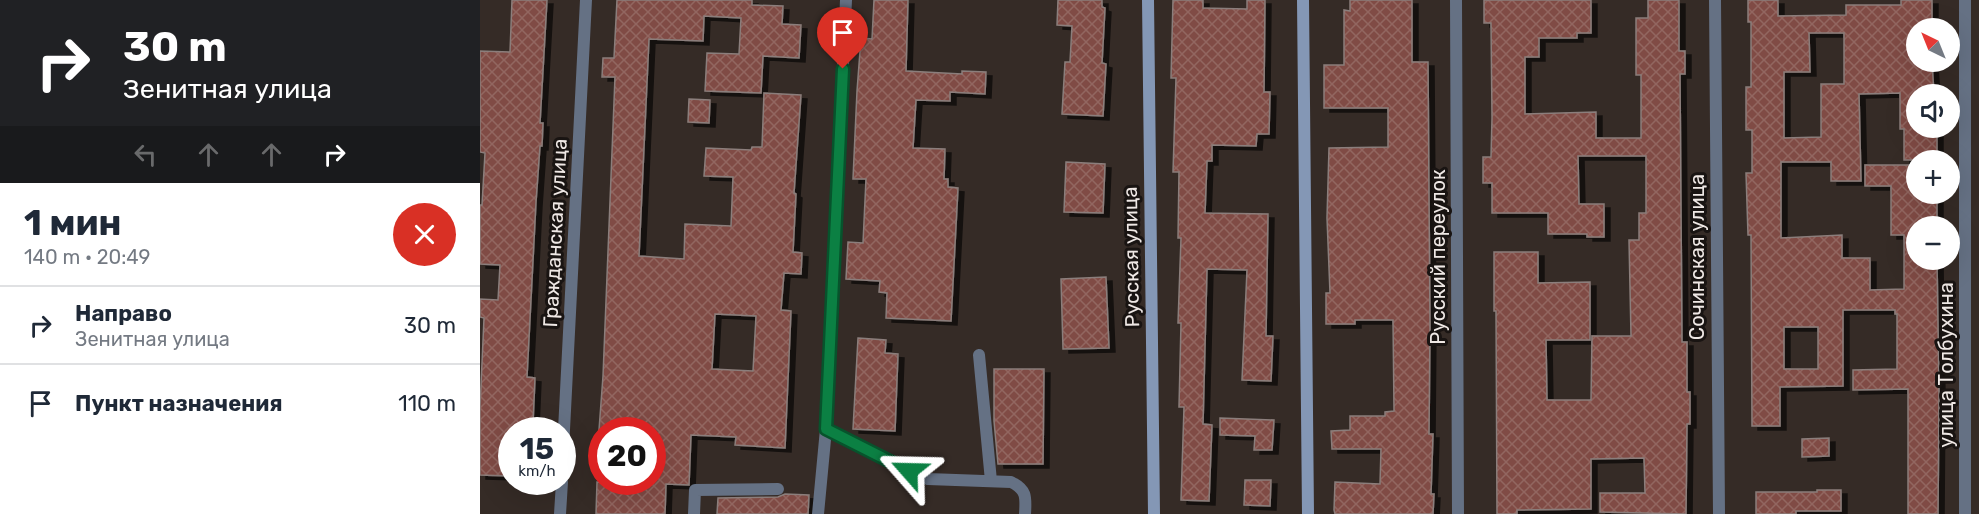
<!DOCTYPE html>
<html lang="ru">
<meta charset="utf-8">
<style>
:root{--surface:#fff;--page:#f6f6f7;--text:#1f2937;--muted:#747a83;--line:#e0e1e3}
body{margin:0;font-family:Rubik,sans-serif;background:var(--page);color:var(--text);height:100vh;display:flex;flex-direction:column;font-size:22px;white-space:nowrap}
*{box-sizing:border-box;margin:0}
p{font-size:20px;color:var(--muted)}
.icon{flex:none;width:33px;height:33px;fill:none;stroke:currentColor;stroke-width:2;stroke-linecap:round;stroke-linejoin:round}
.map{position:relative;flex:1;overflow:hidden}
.sheet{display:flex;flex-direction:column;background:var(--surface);width:480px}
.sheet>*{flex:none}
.guide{background:#202124;color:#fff;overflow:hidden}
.needle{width:39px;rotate:317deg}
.controls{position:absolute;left:1426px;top:18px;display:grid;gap:12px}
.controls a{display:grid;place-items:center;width:54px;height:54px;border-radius:50%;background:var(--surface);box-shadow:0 6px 24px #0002;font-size:30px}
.speed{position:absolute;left:18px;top:417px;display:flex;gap:12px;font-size:30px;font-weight:700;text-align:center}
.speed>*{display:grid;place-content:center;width:78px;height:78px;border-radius:50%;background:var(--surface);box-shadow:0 6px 24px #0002;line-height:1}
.speed small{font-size:15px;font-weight:400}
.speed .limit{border:9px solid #d22;background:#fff;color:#111}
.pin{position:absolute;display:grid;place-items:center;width:51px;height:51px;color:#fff;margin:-62px -26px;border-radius:50% 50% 50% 0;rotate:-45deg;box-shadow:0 0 6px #0007}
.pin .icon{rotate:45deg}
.me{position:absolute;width:66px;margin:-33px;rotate:295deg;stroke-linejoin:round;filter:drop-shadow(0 0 4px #0008)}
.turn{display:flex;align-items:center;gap:21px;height:126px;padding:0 24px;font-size:27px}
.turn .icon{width:78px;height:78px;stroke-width:2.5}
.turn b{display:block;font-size:42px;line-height:51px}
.lanes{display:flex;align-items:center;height:57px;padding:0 24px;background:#0003;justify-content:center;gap:30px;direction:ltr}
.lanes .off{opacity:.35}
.round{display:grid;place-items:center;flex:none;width:63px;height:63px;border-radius:32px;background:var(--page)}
.head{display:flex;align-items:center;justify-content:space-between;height:102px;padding:0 24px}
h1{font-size:36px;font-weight:700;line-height:45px}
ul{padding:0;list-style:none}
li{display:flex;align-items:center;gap:18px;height:78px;padding:0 24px;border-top:2px solid var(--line)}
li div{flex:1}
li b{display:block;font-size:22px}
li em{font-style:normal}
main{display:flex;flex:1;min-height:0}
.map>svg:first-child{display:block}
.building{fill:url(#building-cross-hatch);stroke:#8b7e7b;stroke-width:1.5;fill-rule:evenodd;filter:url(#shadow)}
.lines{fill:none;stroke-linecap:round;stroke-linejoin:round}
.lane{stroke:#657184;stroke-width:12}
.street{stroke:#657184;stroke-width:12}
.secondary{stroke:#8497b5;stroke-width:12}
.route-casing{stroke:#07532c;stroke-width:15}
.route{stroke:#0b8043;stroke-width:10}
.labels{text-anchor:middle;stroke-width:6;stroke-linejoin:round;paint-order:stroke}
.street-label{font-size:20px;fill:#efe8e5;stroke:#191412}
</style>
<main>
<section class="sheet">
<div class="guide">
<div class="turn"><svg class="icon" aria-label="right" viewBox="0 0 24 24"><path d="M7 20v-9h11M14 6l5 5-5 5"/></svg><div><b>30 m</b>Зенитная улица</div></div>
<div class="lanes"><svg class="icon off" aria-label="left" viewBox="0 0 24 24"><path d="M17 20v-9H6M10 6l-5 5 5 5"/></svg><svg class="icon off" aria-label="ahead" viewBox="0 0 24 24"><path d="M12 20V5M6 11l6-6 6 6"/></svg><svg class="icon off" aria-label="ahead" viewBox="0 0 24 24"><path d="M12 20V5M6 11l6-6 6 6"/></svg><svg class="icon" aria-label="right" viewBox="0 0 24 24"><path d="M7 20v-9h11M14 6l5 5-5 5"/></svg></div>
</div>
<div class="head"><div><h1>1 мин</h1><p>140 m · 20:49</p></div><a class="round" style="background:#d93025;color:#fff"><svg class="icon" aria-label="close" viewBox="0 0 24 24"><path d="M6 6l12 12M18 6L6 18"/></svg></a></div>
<ul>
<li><svg class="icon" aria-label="right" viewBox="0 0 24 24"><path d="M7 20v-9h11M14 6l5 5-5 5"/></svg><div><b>Направо</b><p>Зенитная улица</p></div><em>30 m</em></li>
<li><svg class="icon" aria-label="arrive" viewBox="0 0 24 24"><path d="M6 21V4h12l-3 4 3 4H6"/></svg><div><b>Пункт назначения</b></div><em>110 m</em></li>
</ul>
</section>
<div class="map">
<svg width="1499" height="514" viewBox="0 0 1499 514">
<defs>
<pattern id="building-cross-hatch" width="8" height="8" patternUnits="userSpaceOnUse" patternTransform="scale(1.5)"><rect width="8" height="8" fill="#804c45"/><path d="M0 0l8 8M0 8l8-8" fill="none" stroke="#926660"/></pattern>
<filter id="shadow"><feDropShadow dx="6" dy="4" stdDeviation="0" flood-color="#0009"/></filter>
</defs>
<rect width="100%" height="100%" fill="#352b26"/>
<path class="building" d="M32 0H67L60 123H63L62 146H60L56 202 47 377 55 378 53 423H48V430H32V476L0 475V408L4 318 0 317V299L18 300 20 265 0 264V205H2L5 153 0 152V51L30 52Z
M137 0H272V5L303 6 302 24 321 25 319 58 283 56 281 93 225 91 227 53 259 54 261 18 224 16 223 41 169 39 159 256 204 259 205 224 251 226 253 177 224 176 226 148 271 150 272 147H282L284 93 321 95 314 193 316 194 313 252 322 253 321 274 304 273 301 310 311 311 305 448 255 445 256 437 211 435 209 485 186 484 185 514H116L117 482 167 484V482H172V430H119L123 376 135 77H122L123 58H134ZM235 314 276 316 273 371 232 369Z
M394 0H428L426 71 482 74V71L506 72 505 94 470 92V101L436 100 433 148 465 149 464 179H468V187L478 188 471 321 406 318 407 293 399 292 400 281 366 279 368 242 383 243 386 179H373L377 91 381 38 392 39Z
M578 0H622V7L625 8 622 63 626 64 623 116 582 114 585 62H590L592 26 577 25Z
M693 0H723V8L767 9V0H785L784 92H790L789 134H777L776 146 732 145V161H727L725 213 788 214 786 336H793L791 381 762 380 767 270 727 269 723 424 732 425 729 501 701 500 704 407H699L701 323H698L701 238H698L699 172H693L696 78H691Z
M870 0H932V62H948L950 327 949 434H953L951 494H954L953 514H855L854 510 855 482 900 484 901 449H852L851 431 870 430V416H905V412L914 411 913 320H875V324H846V293H850L847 218 849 148 908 147V108H844V65H864V10L870 11Z
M1004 0H1111V33H1097V38H1059V57H1045V114L1116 112V138H1161V75H1156V18H1168V0H1199V51H1205V74H1200L1202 342H1207V392H1210V424H1207L1206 514 1120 512V493H1165L1164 458 1111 459V509L1037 510V514H1017L1016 311H1014V252H1058V283L1110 282V340H1066L1067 400H1111L1112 336H1151L1149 240H1159V213H1166V156H1098L1099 204H1124V237H1107V234H1068V213H1012V183H1003V157H1011L1012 118 1011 23H1004Z
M1268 0H1298V16L1366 15V5H1421V0H1452V28H1437V62H1452L1454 94H1437V128H1454V133H1457V160H1424V129H1420V93L1379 94 1381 181H1351V162H1301V238L1362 235V258H1390V290L1424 289V235H1411V186H1385V165H1437V196H1457V226H1437V260H1457L1459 391 1458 514H1428V389L1373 390V370L1417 369V314H1415V310H1363V386L1300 387V426H1272L1271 235H1268L1266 173H1272V130H1266V87H1271V22H1268ZM1329 33H1364V84H1341V137L1304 138V72H1330ZM1304 327H1338V369H1304Z
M209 99 230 100 229 123 208 122Z
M586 162 625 164 623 213 584 212Z
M626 277 629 348 583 349 581 279Z
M378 338 406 340 405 353 418 354 415 431 373 429Z
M514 369H564L563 464H518L514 421Z
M740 418 794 420 792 450H774L775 436 740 435Z
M1349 438V456L1322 457V439Z
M765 480H791L790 506 764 505Z
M1337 490H1361V511H1316V514H1276V492H1337Z
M305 494 329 495 328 514H237L238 498 298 497Z"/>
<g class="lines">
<path class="lane" d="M499 355 511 481
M346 429 448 479 531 482C547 490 546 497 545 514
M214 514 215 490 298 489"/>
<path class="street" d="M976 0 978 514
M1235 0 1239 514
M1485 0V514
M82 469 106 0
M80 514 82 482
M338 514 346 429 366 0"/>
<path class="secondary" d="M668 0 674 514
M823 0 828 514"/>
</g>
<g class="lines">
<defs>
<path id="route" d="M363 69 346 429 429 471"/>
</defs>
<use href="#route" class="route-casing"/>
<use href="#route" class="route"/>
</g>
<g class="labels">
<g class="street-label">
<text transform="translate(75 233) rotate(-87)" y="7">Гражданская улица</text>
<text transform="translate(651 257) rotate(-91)" y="7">Русская улица</text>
<text transform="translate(958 257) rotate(-90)" y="7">Русский переулок</text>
<text transform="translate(1217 257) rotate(-90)" y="7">Сочинская улица</text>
<text transform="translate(1466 365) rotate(-90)" y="7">улица Толбухина</text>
</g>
</g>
</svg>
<div class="controls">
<a><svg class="needle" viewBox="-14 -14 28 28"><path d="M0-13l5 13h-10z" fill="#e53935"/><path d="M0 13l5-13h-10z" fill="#747a83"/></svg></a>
<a><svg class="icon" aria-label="sound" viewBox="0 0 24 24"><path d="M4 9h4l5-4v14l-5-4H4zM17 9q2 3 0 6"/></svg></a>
<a>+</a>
<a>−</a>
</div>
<div class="speed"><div>15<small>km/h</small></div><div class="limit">20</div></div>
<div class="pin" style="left:363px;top:69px;background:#d93025"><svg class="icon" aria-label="arrive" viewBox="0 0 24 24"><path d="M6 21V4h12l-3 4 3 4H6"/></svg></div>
<svg class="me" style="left:429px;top:471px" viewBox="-20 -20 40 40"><path d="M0-17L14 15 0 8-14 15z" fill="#0b8043" stroke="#fff" stroke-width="4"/></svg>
</div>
</main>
